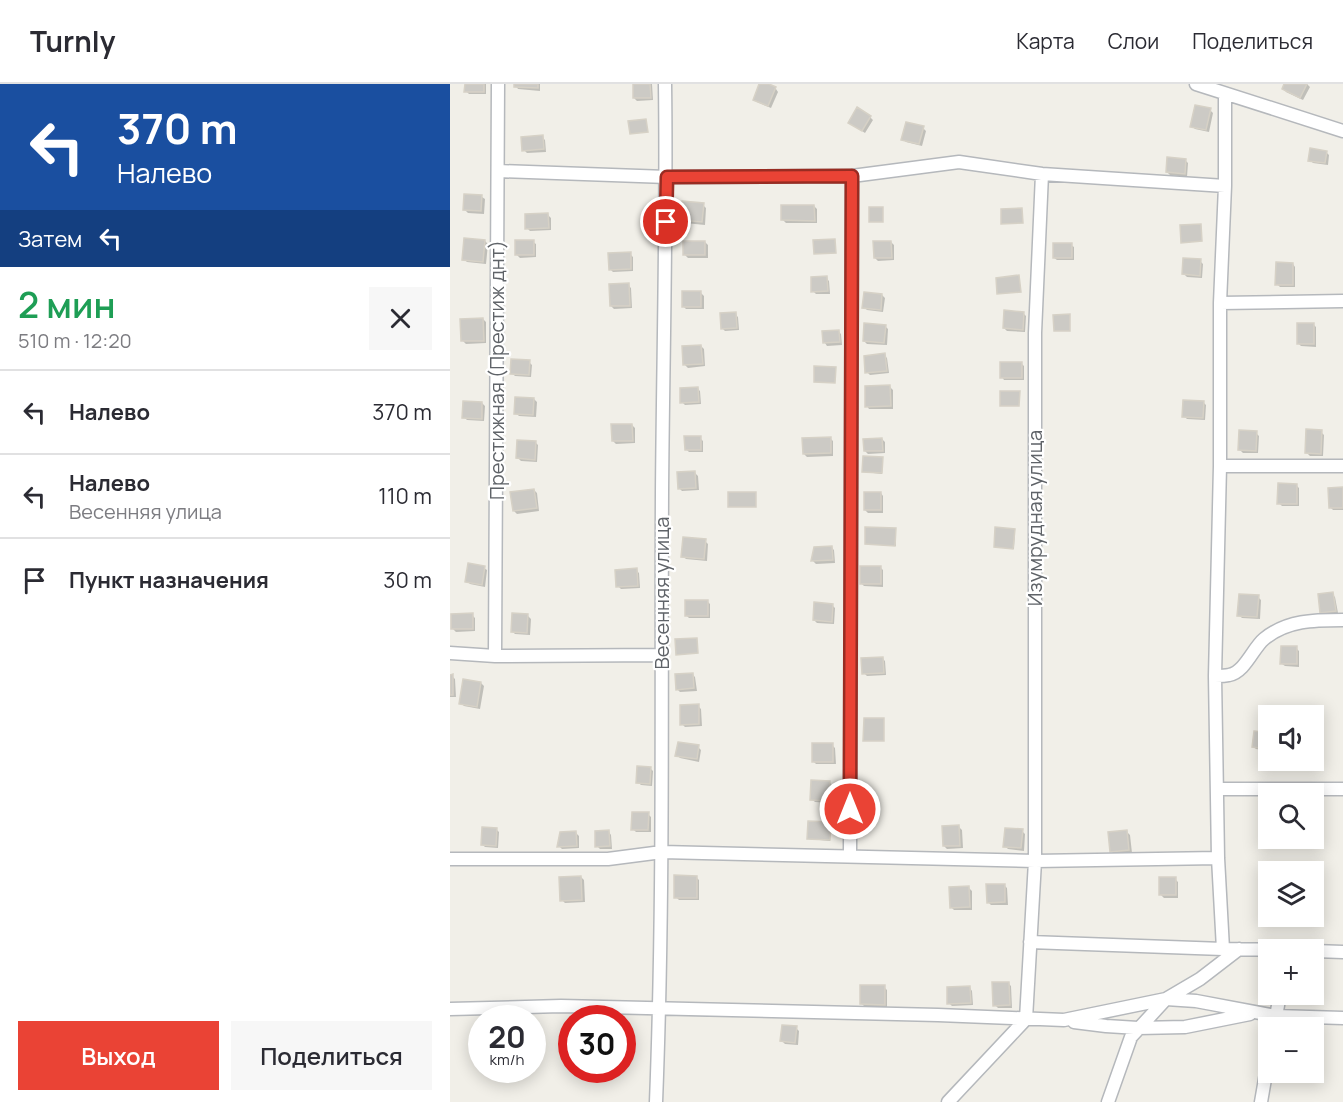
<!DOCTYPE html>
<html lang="ru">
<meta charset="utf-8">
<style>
:root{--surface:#fff;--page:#f7f7f7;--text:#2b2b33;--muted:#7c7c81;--line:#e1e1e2;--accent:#ea4335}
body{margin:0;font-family:Manrope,sans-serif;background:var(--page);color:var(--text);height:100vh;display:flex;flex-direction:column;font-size:22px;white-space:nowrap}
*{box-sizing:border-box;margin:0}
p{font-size:20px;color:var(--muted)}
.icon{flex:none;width:33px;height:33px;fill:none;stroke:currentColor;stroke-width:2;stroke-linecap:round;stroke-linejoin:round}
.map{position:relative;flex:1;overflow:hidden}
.details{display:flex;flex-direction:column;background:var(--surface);width:450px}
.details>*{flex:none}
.banner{background:#1a4fa0;color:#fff;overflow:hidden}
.fabs{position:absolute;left:808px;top:621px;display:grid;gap:12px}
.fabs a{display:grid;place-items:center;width:66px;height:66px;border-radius:0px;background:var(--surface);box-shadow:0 3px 15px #0003;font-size:30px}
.speed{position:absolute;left:18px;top:921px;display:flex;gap:12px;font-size:30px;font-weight:700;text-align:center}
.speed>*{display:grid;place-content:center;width:78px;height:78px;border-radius:50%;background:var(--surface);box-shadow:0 3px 15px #0003;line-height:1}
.speed small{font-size:15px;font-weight:400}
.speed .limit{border:9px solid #d22;background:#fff;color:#111}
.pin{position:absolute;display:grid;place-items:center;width:51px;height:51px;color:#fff;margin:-26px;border:3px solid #fff;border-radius:50%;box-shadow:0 2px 6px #0007}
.me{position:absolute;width:66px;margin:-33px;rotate:0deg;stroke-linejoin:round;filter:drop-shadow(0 0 4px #0008)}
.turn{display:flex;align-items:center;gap:21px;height:126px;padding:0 18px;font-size:27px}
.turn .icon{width:78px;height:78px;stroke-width:2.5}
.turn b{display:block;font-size:42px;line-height:51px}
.then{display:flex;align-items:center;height:57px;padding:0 18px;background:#0003;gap:12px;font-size:22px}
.round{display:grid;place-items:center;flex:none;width:63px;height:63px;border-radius:0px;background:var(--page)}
.summary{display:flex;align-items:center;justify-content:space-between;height:102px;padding:0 18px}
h1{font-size:36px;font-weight:600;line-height:45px;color:#1e9e55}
.cta{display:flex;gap:12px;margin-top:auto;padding:12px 18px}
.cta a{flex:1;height:69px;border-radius:0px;background:var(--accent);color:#fff;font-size:24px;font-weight:600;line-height:69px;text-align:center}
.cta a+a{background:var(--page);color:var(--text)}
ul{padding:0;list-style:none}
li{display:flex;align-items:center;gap:18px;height:84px;padding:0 18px;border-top:2px solid var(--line)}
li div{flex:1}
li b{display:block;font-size:22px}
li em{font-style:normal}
header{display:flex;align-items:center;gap:36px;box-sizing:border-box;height:84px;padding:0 30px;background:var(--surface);border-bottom:2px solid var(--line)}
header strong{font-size:28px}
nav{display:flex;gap:33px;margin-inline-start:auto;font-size:21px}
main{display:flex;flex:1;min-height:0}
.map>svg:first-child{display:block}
.shadow{fill:#0003}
.building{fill:#cccac5;stroke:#d6d1c6;stroke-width:1.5}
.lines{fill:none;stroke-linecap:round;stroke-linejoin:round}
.street-casing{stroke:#b5b8bc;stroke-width:15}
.street{stroke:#fff;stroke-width:12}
.route-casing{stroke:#982c22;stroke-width:15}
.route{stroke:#ea4335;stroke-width:10}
.labels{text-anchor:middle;stroke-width:4.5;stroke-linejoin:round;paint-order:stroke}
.street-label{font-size:20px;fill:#5f6368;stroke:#fff}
</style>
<header>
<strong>Turnly</strong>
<nav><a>Карта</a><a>Слои</a><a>Поделиться</a></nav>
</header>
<main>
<section class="details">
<div class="banner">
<div class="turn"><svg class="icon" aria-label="left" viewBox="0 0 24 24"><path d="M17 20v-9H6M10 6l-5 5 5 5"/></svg><div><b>370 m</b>Налево</div></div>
<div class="then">Затем<svg class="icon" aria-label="left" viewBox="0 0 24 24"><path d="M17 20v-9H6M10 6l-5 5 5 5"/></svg></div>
</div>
<div class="summary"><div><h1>2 мин</h1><p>510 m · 12:20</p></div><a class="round"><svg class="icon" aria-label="close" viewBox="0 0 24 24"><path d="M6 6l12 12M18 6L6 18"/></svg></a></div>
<ul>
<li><svg class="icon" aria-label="left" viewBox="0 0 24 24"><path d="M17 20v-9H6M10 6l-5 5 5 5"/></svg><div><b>Налево</b></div><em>370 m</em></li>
<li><svg class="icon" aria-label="left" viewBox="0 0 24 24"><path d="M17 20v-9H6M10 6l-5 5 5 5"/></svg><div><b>Налево</b><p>Весенняя улица</p></div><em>110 m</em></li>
<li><svg class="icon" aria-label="arrive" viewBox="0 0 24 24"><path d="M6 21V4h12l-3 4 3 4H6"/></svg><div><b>Пункт назначения</b></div><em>30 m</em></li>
</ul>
<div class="cta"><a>Выход</a><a>Поделиться</a></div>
</section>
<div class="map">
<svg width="893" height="1018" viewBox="0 0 893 1018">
<rect width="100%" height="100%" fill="#f1efe8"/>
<path class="shadow" d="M16 0H36V10H19L16 7Z
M66 0H90V7L68 5 66 2Z
M184 0H202L203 16 187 17 184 14Z
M311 0H315L326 5 328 8 321 24 307 18 304 15Z
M836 0H857L860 3 853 16 836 8 834 5Z
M760 26 763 29 759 48 745 45 742 42Z
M420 33 423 36 415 49 403 41Z
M473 44 476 47 472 62 456 58 453 55Z
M92 53 95 56 96 68 77 69 74 66Z
M876 68 879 71 878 81 863 79 860 76Z
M735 76 738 79 737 93 720 91 717 88Z
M32 113 35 115 34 130 18 129 15 126Z
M253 121 256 124 255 141 235 139 232 136Z
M364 122 367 125V139H336L333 136Z
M98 131 101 134V146L80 147 77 144Z
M35 157 38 160 36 180 17 178 14 175Z
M83 158 86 160V173L70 174 67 171Z
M255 158 258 161V174H238L235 171Z
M441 158 444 161V176L428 177 425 174Z
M621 161 624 163V176H607L604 174Z
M180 170 183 173V187L163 188 160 185Z
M750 177 753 180 752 194 737 193 734 190Z
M843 180 845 183V203H830L827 200Z
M376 194 379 197 380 210H366L363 207Z
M178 201 181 204 182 224 164 225 161 222Z
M251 209 254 212V225H236L233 222Z
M432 211 435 214 433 228 417 226 414 223Z
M573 229 576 232 575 248 557 247 554 244Z
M285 230 288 233 289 246 275 247 272 244Z
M33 235 36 238V259L16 260 13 257Z
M863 240 866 243V263L851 262 848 259Z
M435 242 438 245 437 261 417 260 414 257Z
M388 247 391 250 392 261 377 262 375 259Z
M251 262 254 265 255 282 238 284 235 281Z
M434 271 437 274 439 289 420 291 417 288Z
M79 278 82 281 81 293 65 292 62 289Z
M571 279 574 282V296H554L552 293Z
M440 303 443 306V325H419L417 322Z
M247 304 250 307 251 320 235 321 232 318Z
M84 315 87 318 86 333 69 332 66 329Z
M753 318 756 321 755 336 737 335 734 332Z
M32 319 35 322 34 337 17 336 14 333Z
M182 341 185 344V359L166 360 163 357Z
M871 348 874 351 873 372H860L857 369Z
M806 349 809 352 808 369H793L790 366Z
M250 354 253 357V368H239L236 365Z
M380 354 383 357V372L357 373 354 370Z
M432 355 435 358V369L418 370 415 367Z
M85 358 88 361 87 378 71 377 68 374Z
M432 375V390L414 388Z
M245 389 248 392 249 406 232 407 229 404Z
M846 401 849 404V422H832L829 419Z
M893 405V426H883L880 423Z
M84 406 87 409 89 427 67 430 64 427Z
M431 409 433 412V429H418L415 426Z
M445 446 446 462 416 460Z
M564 446 565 447 564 465 546 463Z
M255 457 258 460 257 477 236 475 233 472Z
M381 463 384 466 385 479 366 480 363 477 365 464Z
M430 483 433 486V503L414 502 411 499Z
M34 484 37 486 35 503 20 500 17 497Z
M186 486 189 489 190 504 171 505 168 502Z
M882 510 885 513 888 529 875 531 872 528Z
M808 513 811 516 810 535 792 534 789 531Z
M257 517 260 520V534H239L236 531Z
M382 521 385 524 384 540 367 539 364 536Z
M22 531 25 534V547L6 548 3 545Z
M78 532 81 535 80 551 65 550 62 547Z
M846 564 849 567V583L835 582 832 580Z
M432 574 435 577 436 591 417 592 414 589Z
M243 591 245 593 247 607 230 608 227 605Z
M0 592H2L5 595 6 613H0Z
M31 599 34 602 30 625 14 622 11 619Z
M248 622 251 625 252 642 235 643 232 640Z
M805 648 819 651V667L806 665 803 662Z
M382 661 385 664 386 680H366L363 677Z
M248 663 251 666 249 678 230 674 227 671Z
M200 684 203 687 202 702 191 701 188 698Z
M379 698 382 701 381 719 365 718 362 715Z
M198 730 201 733V748H186L183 745Z
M380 739V757L359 755Z
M509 743 512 746 513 764 497 765 494 762Z
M46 745 49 748 48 764 35 763 32 760Z
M572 747 575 750 574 767 558 765 555 762Z
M159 748 161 751 162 765H150L147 762Z
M677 748 680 751 682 769 664 770 661 767Z
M126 749 129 752V764L112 765 109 762Z
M131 793 134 796 135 818 115 819 112 816Z
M246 793 249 796V816H229L226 813Z
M725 795 728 798V814H714L711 811Z
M554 801 557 804 558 821H541L538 818Z
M519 804 522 807V826H504L501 823Z
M558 899 561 902 562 924H548L545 921Z
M434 903 437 906V923H415L412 920Z
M520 904 522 907 523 921 502 922 499 919Z
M346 944 349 947 348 961 335 960 332 957Z"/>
<path class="building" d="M15 0H34V8H14Z
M64 0H88V4L64 3Z
M183 0H200L201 14H183Z
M309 0H319L326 3 318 22 303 16Z
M834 0H857L850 14 832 5Z
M745 21 761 24 756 46 740 43Z
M407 23 421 32 412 47 398 39Z
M196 35 198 48 180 50 178 37Z
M456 38 474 42 469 60 451 56Z
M93 51 94 65 72 67 71 53Z
M860 64 877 67 875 79 858 77Z
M717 73 736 75 735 90 716 88Z
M14 110 32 111 31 127 13 126Z
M232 117 254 119 252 138 231 136Z
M331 121H364L365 137 331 136Z
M419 123H433V138H419Z
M572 124 573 139 551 140V125Z
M98 129 99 144 75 145V130Z
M751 140 752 157 731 159 730 141Z
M14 154 35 156 33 178 12 176Z
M385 155 386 169 364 170 363 156Z
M65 156H84V171H65Z
M233 157H255V171H233Z
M423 157H441L442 174H424Z
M603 159H622V174H603Z
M181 168V185L159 186 158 169Z
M733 174 751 175 750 192 732 190Z
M826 178 843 179V201H825Z
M569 191 571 208 547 210 546 194Z
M377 192 378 207 361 208V193Z
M179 199 180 222H160L159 200Z
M232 207H251V223H232Z
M414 208 432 210 431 226 412 224Z
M554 226 574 228 573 246 553 244Z
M286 228 287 244 271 245 270 229Z
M620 230V247H604L603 231Z
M33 234 34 257H11L10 235Z
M414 239 436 241 434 259 413 257Z
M847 239H864V260H847Z
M389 246 390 258 373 259 372 247Z
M251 261 253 280 233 281 232 262Z
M435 269 437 287 415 289 414 272Z
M61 275 80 276 79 291 60 290Z
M550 278H572V294H550Z
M364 282 386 283 385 299 364 298Z
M440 301 441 322 415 323V302Z
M248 303 249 318 230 319V304Z
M550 307H570L569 322H550Z
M65 313 84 314 83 331 64 330Z
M733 316 754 317 753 334 732 333Z
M13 317 32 318V335L12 334Z
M161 340H182L183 357H162Z
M856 345 872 346 871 370 855 369Z
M789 346 807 347 806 367 788 366Z
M234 352H251V366H235Z
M381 353V369L353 370 352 354Z
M432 354 433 367H414L413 355Z
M67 356 86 357 85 376 66 374Z
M413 372 433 373 432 389 412 388Z
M245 387 246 404 228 405 227 388Z
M828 399 847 400V420H827Z
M893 403V424H879L878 404Z
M84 405 87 424 63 427 60 408Z
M278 408H306V423H278Z
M414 408H431V426H414Z
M415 443 446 444 445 462 415 460Z
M545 443 565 445 563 465 544 463Z
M233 453 256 455 254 475 231 473Z
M382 462 383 476 361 477 364 463Z
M18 479 35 482 32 501 15 498Z
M410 482H431V500H410Z
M187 484 188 502 166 503 165 486Z
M883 508 886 527 870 529 868 510Z
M789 510 809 511 807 533 787 532Z
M235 516H258V532H235Z
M364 518 383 520 382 538 363 536Z
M23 529V545H1V530Z
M62 529 78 530 77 549 61 548Z
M247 554 248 569 226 571 225 555Z
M831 562H847V580H830Z
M433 573 434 589 412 590 411 574Z
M243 589 244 604 226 606 225 590Z
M3 590V611H0V591Z
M13 595 31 598 27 623 9 620Z
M249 620V640L230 641V621Z
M414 634H434V657H413Z
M804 647 819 649 817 665 802 663Z
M228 658 249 661 247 675 225 672Z
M362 659H383V678H362Z
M187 682 201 683 200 700 186 699Z
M361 696 380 697 379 717 360 716Z
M182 728H199L198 746H181Z
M358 737 381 738 380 756 357 755Z
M509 741 510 762H493L492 742Z
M32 743 47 744 46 762 31 761Z
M555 744 573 745 571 764 553 763Z
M159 746 160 762 145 763V747Z
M677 746 679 766 660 768 658 748Z
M126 747 127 762 107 763 110 748Z
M224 791 247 792V814H224Z
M131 792 132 816 110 817 109 793Z
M709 793H726V811H709Z
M536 800H555V818L537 819Z
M519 802 520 823 500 824 499 803Z
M542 898H559L560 921 543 922Z
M410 901H435V921L410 920Z
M520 902 521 919 497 920V903Z
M332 941 347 942 345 959 330 957Z"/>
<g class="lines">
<defs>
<path id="street" d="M746 0 893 47
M48 87 217 93 402 92 509 78 592 90 775 102
M770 219 893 217
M770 382H893
M0 569 45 572 212 571
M45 572 48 0
M765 592C770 592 775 592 779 591 795 588 803 564 814 555 837 536 864 536 893 536
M768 705H893
M400 772 402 92
M0 775H158L212 768 585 777 768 774
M580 858 773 865 839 866
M773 865 768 774 765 592 770 382V219L775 102V10
M864 867 893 868
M0 925 111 922 488 931 614 936 716 915 746 917 826 932 893 934
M624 938 656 942 688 944 735 943 800 930
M824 944 830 910
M206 1018C214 815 211 612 212 409 213 273 217 136 215 0
M498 1018 576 935 585 777V249L592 90
M658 1018 681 953 716 915 750 895 789 865
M811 1018 819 972"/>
</defs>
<use href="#street" class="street-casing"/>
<use href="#street" class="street"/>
</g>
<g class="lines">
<defs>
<path id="route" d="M216 138 217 93 402 92 400 725"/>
</defs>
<use href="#route" class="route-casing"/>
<use href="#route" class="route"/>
</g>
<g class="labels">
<g class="street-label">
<text transform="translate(47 286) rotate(-90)" y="7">Престижная (Престиж днт)</text>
<text transform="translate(585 434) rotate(-90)" y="7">Изумрудная улица</text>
<text transform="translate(212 509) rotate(-90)" y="7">Весенняя улица</text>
</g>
</g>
</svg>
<div class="fabs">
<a><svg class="icon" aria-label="sound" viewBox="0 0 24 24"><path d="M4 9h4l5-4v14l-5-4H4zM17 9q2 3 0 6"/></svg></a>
<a><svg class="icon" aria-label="search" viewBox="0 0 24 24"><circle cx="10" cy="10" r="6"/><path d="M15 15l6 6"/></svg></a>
<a><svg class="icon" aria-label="layers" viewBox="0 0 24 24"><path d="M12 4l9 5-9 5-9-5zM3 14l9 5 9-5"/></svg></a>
<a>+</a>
<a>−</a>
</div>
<div class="speed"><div>20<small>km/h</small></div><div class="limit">30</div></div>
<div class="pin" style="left:216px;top:138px;background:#d93025"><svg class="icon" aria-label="arrive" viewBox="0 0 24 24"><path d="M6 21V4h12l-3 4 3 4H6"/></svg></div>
<svg class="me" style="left:400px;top:725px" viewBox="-20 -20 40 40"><circle r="17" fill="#ea4335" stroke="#fff" stroke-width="3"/><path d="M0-11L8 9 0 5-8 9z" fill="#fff"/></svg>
</div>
</main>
